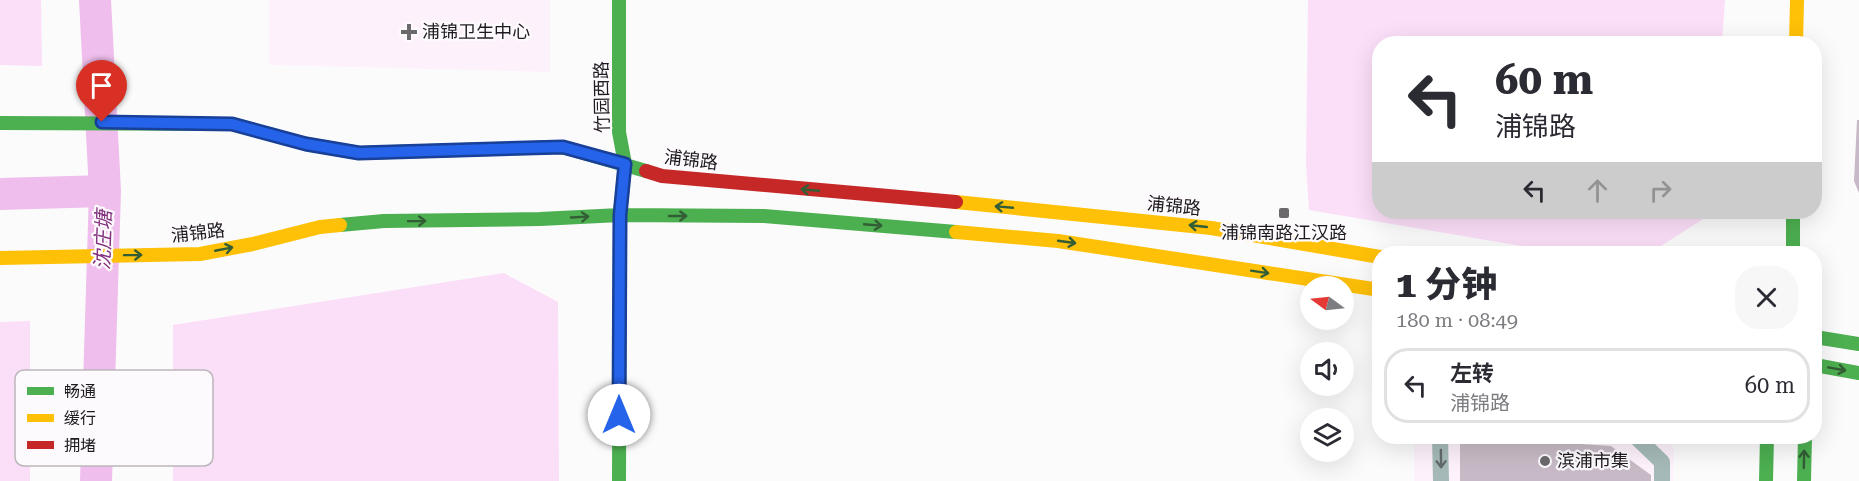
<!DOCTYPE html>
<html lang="zh">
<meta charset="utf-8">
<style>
:root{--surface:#fff;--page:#f7f7f7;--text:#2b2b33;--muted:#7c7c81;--line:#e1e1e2}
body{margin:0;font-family:"Roboto Serif","Noto Sans SC",serif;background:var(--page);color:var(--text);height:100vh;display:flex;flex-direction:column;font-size:22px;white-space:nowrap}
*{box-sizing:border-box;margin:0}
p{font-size:20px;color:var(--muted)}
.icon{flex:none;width:33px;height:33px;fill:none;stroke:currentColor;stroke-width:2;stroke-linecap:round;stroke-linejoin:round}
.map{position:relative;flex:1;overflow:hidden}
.sheet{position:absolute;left:1372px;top:246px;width:450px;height:198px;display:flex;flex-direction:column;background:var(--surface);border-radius:24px;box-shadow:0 6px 24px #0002}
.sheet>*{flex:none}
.banner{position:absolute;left:1372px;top:36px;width:450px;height:183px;border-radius:24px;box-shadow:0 6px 24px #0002;background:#fff;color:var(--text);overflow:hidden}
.needle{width:39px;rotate:285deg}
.buttons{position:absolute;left:1300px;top:276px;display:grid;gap:12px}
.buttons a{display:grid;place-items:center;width:54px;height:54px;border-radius:50%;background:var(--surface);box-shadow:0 6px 24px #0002;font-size:30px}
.pin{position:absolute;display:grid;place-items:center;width:51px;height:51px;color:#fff;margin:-62px -26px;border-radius:50% 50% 50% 0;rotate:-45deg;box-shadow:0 0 6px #0007}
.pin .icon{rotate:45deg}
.me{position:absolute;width:66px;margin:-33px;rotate:0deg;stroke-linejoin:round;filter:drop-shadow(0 0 4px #0008)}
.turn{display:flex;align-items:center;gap:21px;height:126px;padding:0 24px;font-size:27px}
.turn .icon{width:78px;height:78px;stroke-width:2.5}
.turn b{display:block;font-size:42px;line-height:51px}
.lanes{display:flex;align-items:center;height:57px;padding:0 24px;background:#0003;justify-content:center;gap:30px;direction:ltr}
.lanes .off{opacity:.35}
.round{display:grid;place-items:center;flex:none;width:63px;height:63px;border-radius:24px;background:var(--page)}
.overview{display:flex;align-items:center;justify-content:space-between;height:102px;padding:0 24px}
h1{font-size:36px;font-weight:800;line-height:45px}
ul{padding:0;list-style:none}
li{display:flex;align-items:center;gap:18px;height:75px;margin:0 12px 9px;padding:0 12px;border:3px solid var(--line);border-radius:24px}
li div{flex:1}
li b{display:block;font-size:22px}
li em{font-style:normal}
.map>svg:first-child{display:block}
.built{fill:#fdf2fb}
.green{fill:#fbdef8}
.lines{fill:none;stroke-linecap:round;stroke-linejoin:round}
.canal{stroke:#efbeec;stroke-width:32}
.building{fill:#c7bac6}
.lane{stroke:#a5bab8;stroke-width:16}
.fast{stroke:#4caf50;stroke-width:14}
.slow{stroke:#ffc107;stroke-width:14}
.jam{stroke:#c62828;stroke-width:14}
.oneway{stroke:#335d35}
.oneway2{stroke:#626a6c}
.route-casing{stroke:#184099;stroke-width:15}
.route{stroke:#2563eb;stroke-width:10}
.poi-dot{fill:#6c696c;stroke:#fdfafd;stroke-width:2}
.labels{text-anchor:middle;stroke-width:4.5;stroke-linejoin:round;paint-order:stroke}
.poi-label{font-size:18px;fill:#1f1a1f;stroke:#fdfafd;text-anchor:start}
.street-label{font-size:18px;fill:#1f1a1f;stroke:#fdfafd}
.water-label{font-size:20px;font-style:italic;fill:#81307e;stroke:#fdfafd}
.key{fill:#fdfafd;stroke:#bab7ba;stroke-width:1.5}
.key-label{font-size:16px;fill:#1f1a1f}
</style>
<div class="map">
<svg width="1859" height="481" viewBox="0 0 1859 481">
<rect width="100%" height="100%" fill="#fcfbfc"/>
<path class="built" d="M269 0H550V72L269 65Z
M1661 436 1674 448 1673 481H1414V437Z"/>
<path class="green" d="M0 0H41L42 66 0 65Z
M1308 0H1725L1722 43 1380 44V212H1714L1650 253 1568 254 1309 210 1306 164Z
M504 273 558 302 559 481H173V325Z
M30 321V481H0V322Z"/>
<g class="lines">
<path class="canal" d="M95 0 105 191 96 481
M0 194 105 191"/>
</g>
<path class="building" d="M1857 120H1859V193L1854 181Z
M1460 436 1611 446 1651 475V481H1460Z"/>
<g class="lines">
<path class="lane" d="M1440 436 1441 481
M1631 436 1636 437 1662 462V481"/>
<path class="fast" d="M619 0V132L625 164 620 215 619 481
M0 123 232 124 306 144 359 153 563 147 646 171
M1793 212V254
M340 225 384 221 540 219 620 215 764 216 956 232
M1815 337 1859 344
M1815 365 1859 373
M1766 481 1767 436
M1804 481 1805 436"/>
<path class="slow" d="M1796 44 1797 0
M956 202 1211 228 1380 257
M956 232 1058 241 1380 290
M0 258 200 254 253 244 320 227 340 225"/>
<path class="jam" d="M646 171 662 176 956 202"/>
</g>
<defs><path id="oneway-shaft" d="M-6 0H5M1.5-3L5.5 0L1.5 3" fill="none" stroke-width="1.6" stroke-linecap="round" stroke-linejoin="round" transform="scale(1.5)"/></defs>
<g class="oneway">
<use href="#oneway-shaft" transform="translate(810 190) rotate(-175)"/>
<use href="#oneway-shaft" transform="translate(1004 207) rotate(-175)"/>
<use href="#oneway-shaft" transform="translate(678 216)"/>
<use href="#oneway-shaft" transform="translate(580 217) rotate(-3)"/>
<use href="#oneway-shaft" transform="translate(417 221) rotate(-1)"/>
<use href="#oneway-shaft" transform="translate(873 225) rotate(5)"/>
<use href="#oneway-shaft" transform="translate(1198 226) rotate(-174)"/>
<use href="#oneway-shaft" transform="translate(1067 242) rotate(8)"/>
<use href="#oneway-shaft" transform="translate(224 249) rotate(-11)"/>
<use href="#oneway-shaft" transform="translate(133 255) rotate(-1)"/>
<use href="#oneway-shaft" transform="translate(1260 272) rotate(9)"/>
<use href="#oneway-shaft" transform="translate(1837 369) rotate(10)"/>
<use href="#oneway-shaft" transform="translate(1804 459) rotate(-89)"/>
</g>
<use class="oneway2" href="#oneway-shaft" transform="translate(1441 459) rotate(89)"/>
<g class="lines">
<defs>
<path id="route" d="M102 122 232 124 306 144 359 153 563 147 625 164 620 215 619 415"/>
</defs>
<use href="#route" class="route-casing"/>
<use href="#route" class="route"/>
</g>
<g class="poi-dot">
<path d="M406 23h6v6h6v6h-6v6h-6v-6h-6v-6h6z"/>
<rect x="1278" y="207" width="12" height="12" rx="3"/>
<circle cx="1545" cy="461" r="6"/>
</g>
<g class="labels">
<g class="poi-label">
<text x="422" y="38">浦锦卫生中心</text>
<text x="1284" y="239" text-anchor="middle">浦锦南路江汉路</text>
<text x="1557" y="467">滨浦市集</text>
</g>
<g class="street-label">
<text transform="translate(602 97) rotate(-91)" y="6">竹园西路</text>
<text transform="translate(691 160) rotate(7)" y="6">浦锦路</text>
<text transform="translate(1174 206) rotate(6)" y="6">浦锦路</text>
<text transform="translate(198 233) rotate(-6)" y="6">浦锦路</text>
</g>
<g class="water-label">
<text transform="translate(103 240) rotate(-88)" y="7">沈庄塘</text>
</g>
</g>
<rect x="15" y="370" width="198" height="96" rx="9" class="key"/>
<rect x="27" y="387" width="27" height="8" fill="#4caf50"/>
<rect x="27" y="414" width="27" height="8" fill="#ffc107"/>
<rect x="27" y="441" width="27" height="8" fill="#c62828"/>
<g class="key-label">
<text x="64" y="397">畅通</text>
<text x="64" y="424">缓行</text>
<text x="64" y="451">拥堵</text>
</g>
</svg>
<div class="buttons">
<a><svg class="needle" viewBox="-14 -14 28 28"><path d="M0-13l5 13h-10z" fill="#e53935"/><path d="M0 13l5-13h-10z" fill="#7c7c81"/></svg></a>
<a><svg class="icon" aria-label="sound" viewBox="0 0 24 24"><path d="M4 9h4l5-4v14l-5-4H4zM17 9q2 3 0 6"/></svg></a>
<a><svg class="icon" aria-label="layers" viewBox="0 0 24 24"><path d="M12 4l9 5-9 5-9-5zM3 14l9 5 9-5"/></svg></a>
</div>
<div class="pin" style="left:102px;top:122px;background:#d93025"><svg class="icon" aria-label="arrive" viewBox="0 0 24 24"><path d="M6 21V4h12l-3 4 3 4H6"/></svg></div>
<svg class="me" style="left:619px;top:415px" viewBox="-20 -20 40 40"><circle r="19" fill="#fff"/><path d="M0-13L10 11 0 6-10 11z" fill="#2563eb"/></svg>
<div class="banner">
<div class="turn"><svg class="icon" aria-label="left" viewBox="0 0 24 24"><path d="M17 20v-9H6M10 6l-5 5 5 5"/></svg><div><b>60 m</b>浦锦路</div></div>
<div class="lanes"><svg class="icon" aria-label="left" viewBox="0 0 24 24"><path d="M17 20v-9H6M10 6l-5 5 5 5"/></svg><svg class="icon off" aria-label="ahead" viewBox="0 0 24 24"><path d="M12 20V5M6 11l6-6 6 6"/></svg><svg class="icon off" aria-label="right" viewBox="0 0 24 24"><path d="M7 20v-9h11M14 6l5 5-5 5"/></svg></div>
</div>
<section class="sheet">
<div class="overview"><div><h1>1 分钟</h1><p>180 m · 08:49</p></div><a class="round"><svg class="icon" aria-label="close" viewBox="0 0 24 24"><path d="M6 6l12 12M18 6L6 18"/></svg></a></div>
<ul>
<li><svg class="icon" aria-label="left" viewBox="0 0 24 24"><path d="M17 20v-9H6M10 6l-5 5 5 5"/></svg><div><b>左转</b><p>浦锦路</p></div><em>60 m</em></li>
</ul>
</section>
</div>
